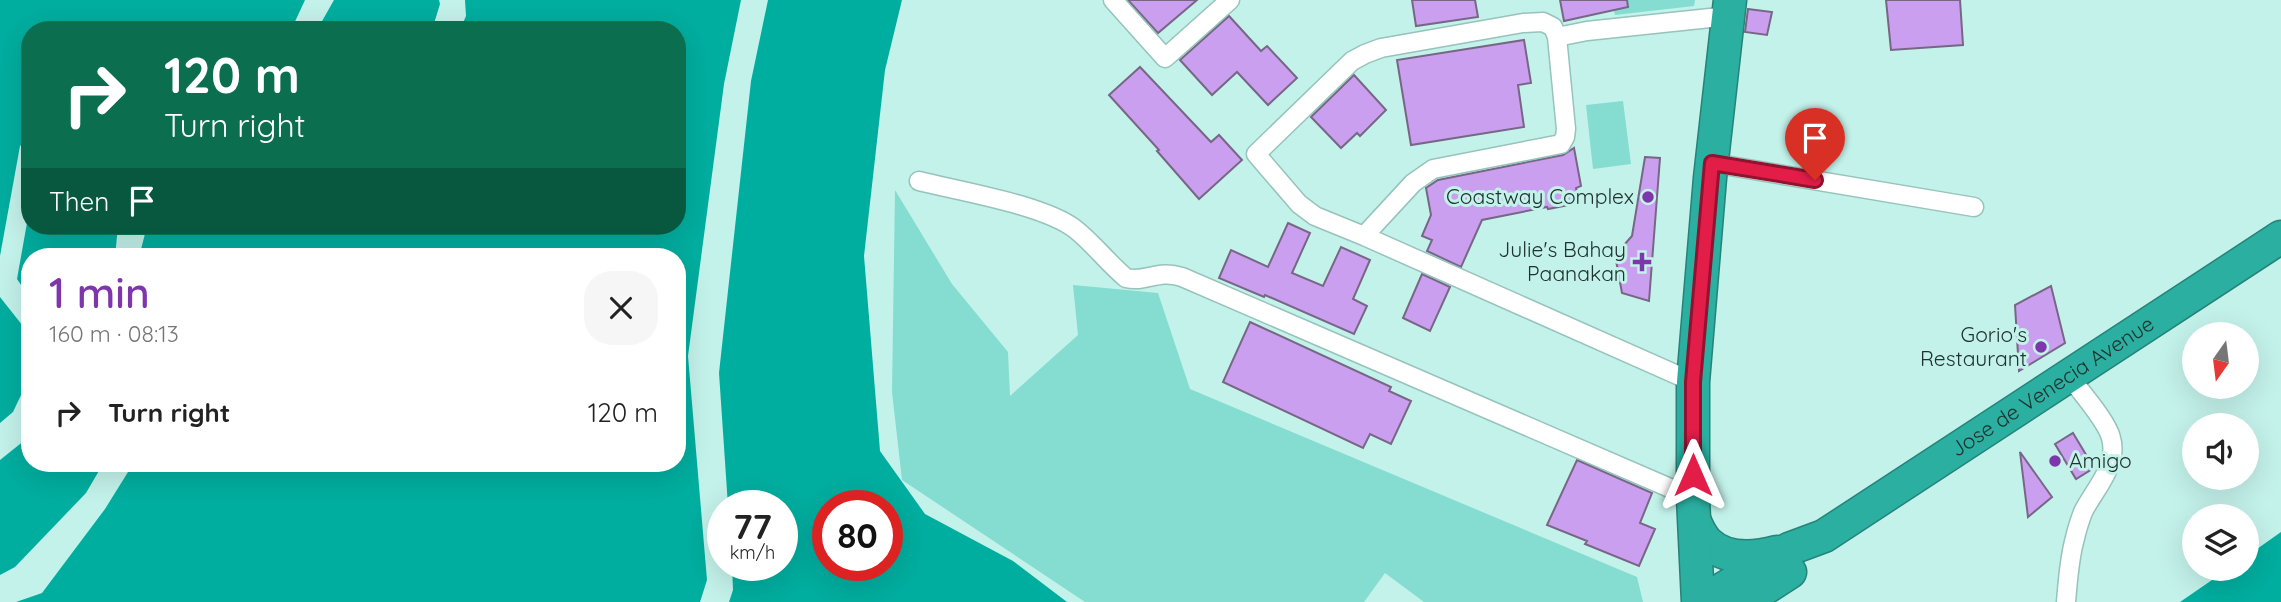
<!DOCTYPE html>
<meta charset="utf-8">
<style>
:root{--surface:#fff;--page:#f6f6f6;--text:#222;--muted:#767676;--accent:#7d37ab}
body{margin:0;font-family:Quicksand,sans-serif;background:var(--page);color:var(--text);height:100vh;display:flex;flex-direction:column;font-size:26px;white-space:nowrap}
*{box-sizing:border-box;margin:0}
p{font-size:23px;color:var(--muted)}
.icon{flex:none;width:38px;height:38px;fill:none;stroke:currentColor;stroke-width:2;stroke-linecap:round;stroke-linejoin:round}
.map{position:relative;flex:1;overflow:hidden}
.sheet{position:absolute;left:21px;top:248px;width:665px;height:224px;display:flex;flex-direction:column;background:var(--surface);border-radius:28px;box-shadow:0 7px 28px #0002}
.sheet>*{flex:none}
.top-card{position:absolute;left:21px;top:21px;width:665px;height:214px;border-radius:28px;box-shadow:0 7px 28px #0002;background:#0b6e4f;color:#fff;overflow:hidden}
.needle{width:46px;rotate:194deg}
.controls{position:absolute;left:2182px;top:322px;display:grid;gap:14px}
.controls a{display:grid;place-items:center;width:77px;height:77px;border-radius:50%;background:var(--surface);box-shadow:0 7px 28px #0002;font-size:35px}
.speed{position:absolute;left:707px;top:490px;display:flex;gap:14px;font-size:35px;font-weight:700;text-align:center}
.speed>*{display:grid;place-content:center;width:91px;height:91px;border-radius:50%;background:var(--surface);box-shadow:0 7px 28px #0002;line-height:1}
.speed small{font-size:18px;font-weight:400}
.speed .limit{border:10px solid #d22;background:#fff;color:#111}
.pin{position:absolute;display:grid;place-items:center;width:60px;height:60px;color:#fff;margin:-72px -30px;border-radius:50% 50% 50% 0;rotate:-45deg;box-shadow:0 0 7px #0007}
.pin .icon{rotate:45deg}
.me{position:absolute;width:77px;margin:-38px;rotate:0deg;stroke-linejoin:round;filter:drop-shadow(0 0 5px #0008)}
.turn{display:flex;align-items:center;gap:24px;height:147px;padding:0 28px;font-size:32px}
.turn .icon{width:91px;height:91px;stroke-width:2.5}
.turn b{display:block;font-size:49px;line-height:60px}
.then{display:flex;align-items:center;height:66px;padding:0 28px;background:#0003;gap:14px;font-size:26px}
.round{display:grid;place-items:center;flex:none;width:74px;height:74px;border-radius:28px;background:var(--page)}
.overview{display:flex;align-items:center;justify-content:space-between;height:119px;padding:0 28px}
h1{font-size:42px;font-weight:600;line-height:52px;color:var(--accent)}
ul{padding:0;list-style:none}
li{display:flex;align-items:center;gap:21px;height:91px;padding:0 28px}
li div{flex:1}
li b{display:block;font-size:26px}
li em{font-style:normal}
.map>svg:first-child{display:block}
.green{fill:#85dcd0}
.water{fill:#00ae9f;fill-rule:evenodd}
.building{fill:#cb9fef;stroke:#776785;stroke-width:2}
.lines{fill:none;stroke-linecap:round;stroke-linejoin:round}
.street-casing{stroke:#96c3bb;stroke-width:21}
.highway-casing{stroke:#268379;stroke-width:35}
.street{stroke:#fff;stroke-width:18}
.highway{stroke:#2aafa1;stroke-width:32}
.route-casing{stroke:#92132f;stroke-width:18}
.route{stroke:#e11d48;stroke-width:12}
.poi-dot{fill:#7d37ab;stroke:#c3f2ea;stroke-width:2.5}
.labels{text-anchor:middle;stroke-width:6;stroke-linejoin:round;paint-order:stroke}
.poi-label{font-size:21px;fill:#20322f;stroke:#c3f2ea;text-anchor:end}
.street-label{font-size:21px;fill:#20322f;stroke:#c3f2ea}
</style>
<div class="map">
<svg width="2281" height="602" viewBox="0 0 2281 602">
<rect width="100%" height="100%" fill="#c3f2ea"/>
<path class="green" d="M1611 0H1695L1694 6 1615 15Z
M1623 101 1631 164 1593 169 1586 105Z
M895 190 952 284 1008 352 1010 396 1078 335 1073 285 1158 293 1190 389 1637 577 1643 602H1424L1385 573 1364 602H1085L902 480 892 392Z"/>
<path class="water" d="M0 0H305L292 28 288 30H30V136L20 146 0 256Z
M334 0H439L440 4 432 30H317Z
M465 0H741L724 84 688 356 707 580 700 602H16L42 593 105 509 133 464H677V257H139L147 226H677V30H460L466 16Z
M768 0H902L885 70 864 256 880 451 925 514 1013 561 1067 602H729L733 590 732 565H782V506H728L719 373 751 81ZM828 506H887V565H828Z
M30 206V226H118L115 257H30V298L17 279Z
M0 297 30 335V376L13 412 0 423Z
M30 436V464H103L86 493 15 567 0 575V460Z
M2281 532V602H2180L2228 569H2247V556Z"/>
<path class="building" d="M1128 0H1197L1158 33Z
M1412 0H1475L1478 17 1416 26Z
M1560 0H1627L1628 7 1564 21Z
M1886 0H1960L1963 45 1891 50Z
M1748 9 1772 12 1767 35 1745 32Z
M1229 16 1261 51 1267 46 1297 78 1268 105 1237 72 1212 95 1180 60Z
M1524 40 1531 83 1518 85 1524 127 1411 145 1397 60Z
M1140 67 1211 142 1219 135 1242 160 1199 199 1157 151 1159 150 1109 95Z
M1354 75 1386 110 1360 136 1357 133 1341 148 1311 117Z
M1574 148 1581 186 1576 188 1579 203 1548 209 1547 207 1482 220 1461 267 1427 251 1432 240 1422 236 1431 215 1426 188 1438 180 1563 155Z
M1645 157 1660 158 1649 301 1622 293 1615 255 1632 236Z
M1288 223 1310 233 1292 273 1323 286 1341 247 1370 260 1353 299 1367 306 1354 334 1265 295 1264 297 1219 278 1231 250 1268 267Z
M1422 274 1450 287 1430 331 1403 318Z
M2051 286 2065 343 2019 371 2015 305Z
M1250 322 1391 387 1389 391 1411 401 1391 444 1370 434 1363 448 1223 382Z
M2073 433 2094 468 2076 479 2055 444Z
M2020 452 2052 497 2028 517Z
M1577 460 1652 493 1640 523 1655 529 1639 566 1585 544 1587 541 1547 525Z"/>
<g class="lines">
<defs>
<path id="street" d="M1113 0 1165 58 1230 0
M1712 163 1974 207
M919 181C959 191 1044 205 1075 229 1093 243 1108 263 1126 278 1147 283 1157 269 1182 277L1693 498
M1364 236 1413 183 1433 169 1561 144 1565 137 1566 129 1557 37
M1693 382 1364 236 1315 216 1299 204 1256 154 1352 61 1365 54 1381 48 1523 23 1543 22 1553 27 1557 37 1587 31 1729 16
M2066 602C2068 580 2069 559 2075 538 2077 529 2080 520 2083 512 2094 490 2119 465 2111 438 2107 421 2080 391 2069 376"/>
<g id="highway">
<path d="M1695 522C1698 529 1702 537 1707 542 1725 560 1754 558 1777 552"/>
<path d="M1698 602 1693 498V382L1710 178 1730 0"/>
<path id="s1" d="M1701 602 1789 549 1824 536 2281 237"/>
<path d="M1744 602 1790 572"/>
</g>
</defs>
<use href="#street" class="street-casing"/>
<use href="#highway" class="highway-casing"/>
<use href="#street" class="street"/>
<use href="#highway" class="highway"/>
</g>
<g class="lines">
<defs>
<path id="route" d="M1693 475V382L1712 163 1815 180"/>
</defs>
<use href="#route" class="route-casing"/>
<use href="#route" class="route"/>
</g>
<g class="poi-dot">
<circle cx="1648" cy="197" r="7"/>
<path d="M1638.5 251.5h7v7h7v7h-7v7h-7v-7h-7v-7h7z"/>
<circle cx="2041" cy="347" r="7"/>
<circle cx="2055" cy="461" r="7"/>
</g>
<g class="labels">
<g class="poi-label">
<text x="1634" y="204">Coastway Complex</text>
<text x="1626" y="257">Julie's Bahay<tspan x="1626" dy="24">Paanakan</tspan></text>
<text x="2027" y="342">Gorio's<tspan x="2027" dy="24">Restaurant</tspan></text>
<text x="2069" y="468" text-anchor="start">Amigo</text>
</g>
<g class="street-label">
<text dy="7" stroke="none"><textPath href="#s1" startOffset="413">Jose de Venecia Avenue</textPath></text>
</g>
</g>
</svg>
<div class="controls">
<a><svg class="needle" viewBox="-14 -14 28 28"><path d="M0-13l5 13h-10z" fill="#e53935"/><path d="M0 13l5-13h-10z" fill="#767676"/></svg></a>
<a><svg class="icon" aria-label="sound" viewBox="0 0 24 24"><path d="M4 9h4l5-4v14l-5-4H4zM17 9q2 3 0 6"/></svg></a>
<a><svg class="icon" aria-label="layers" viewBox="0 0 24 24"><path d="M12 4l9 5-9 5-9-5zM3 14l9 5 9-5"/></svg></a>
</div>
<div class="speed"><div>77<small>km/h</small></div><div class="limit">80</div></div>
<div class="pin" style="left:1815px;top:180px;background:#d93025"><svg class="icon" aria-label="arrive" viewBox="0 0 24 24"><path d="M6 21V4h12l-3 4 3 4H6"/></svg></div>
<svg class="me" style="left:1693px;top:475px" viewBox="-20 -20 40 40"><path d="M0-17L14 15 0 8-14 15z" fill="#e11d48" stroke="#fff" stroke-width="4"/></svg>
<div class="top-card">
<div class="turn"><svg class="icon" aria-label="right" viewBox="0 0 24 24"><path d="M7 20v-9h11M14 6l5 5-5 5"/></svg><div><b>120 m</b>Turn right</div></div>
<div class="then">Then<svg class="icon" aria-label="arrive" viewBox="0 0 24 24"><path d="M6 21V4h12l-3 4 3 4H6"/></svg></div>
</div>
<section class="sheet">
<div class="overview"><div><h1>1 min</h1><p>160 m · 08:13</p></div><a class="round"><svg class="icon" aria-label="close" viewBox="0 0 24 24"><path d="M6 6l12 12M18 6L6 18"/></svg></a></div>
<ul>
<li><svg class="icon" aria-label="right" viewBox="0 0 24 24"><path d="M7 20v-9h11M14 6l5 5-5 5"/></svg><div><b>Turn right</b></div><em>120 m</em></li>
</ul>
</section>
</div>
